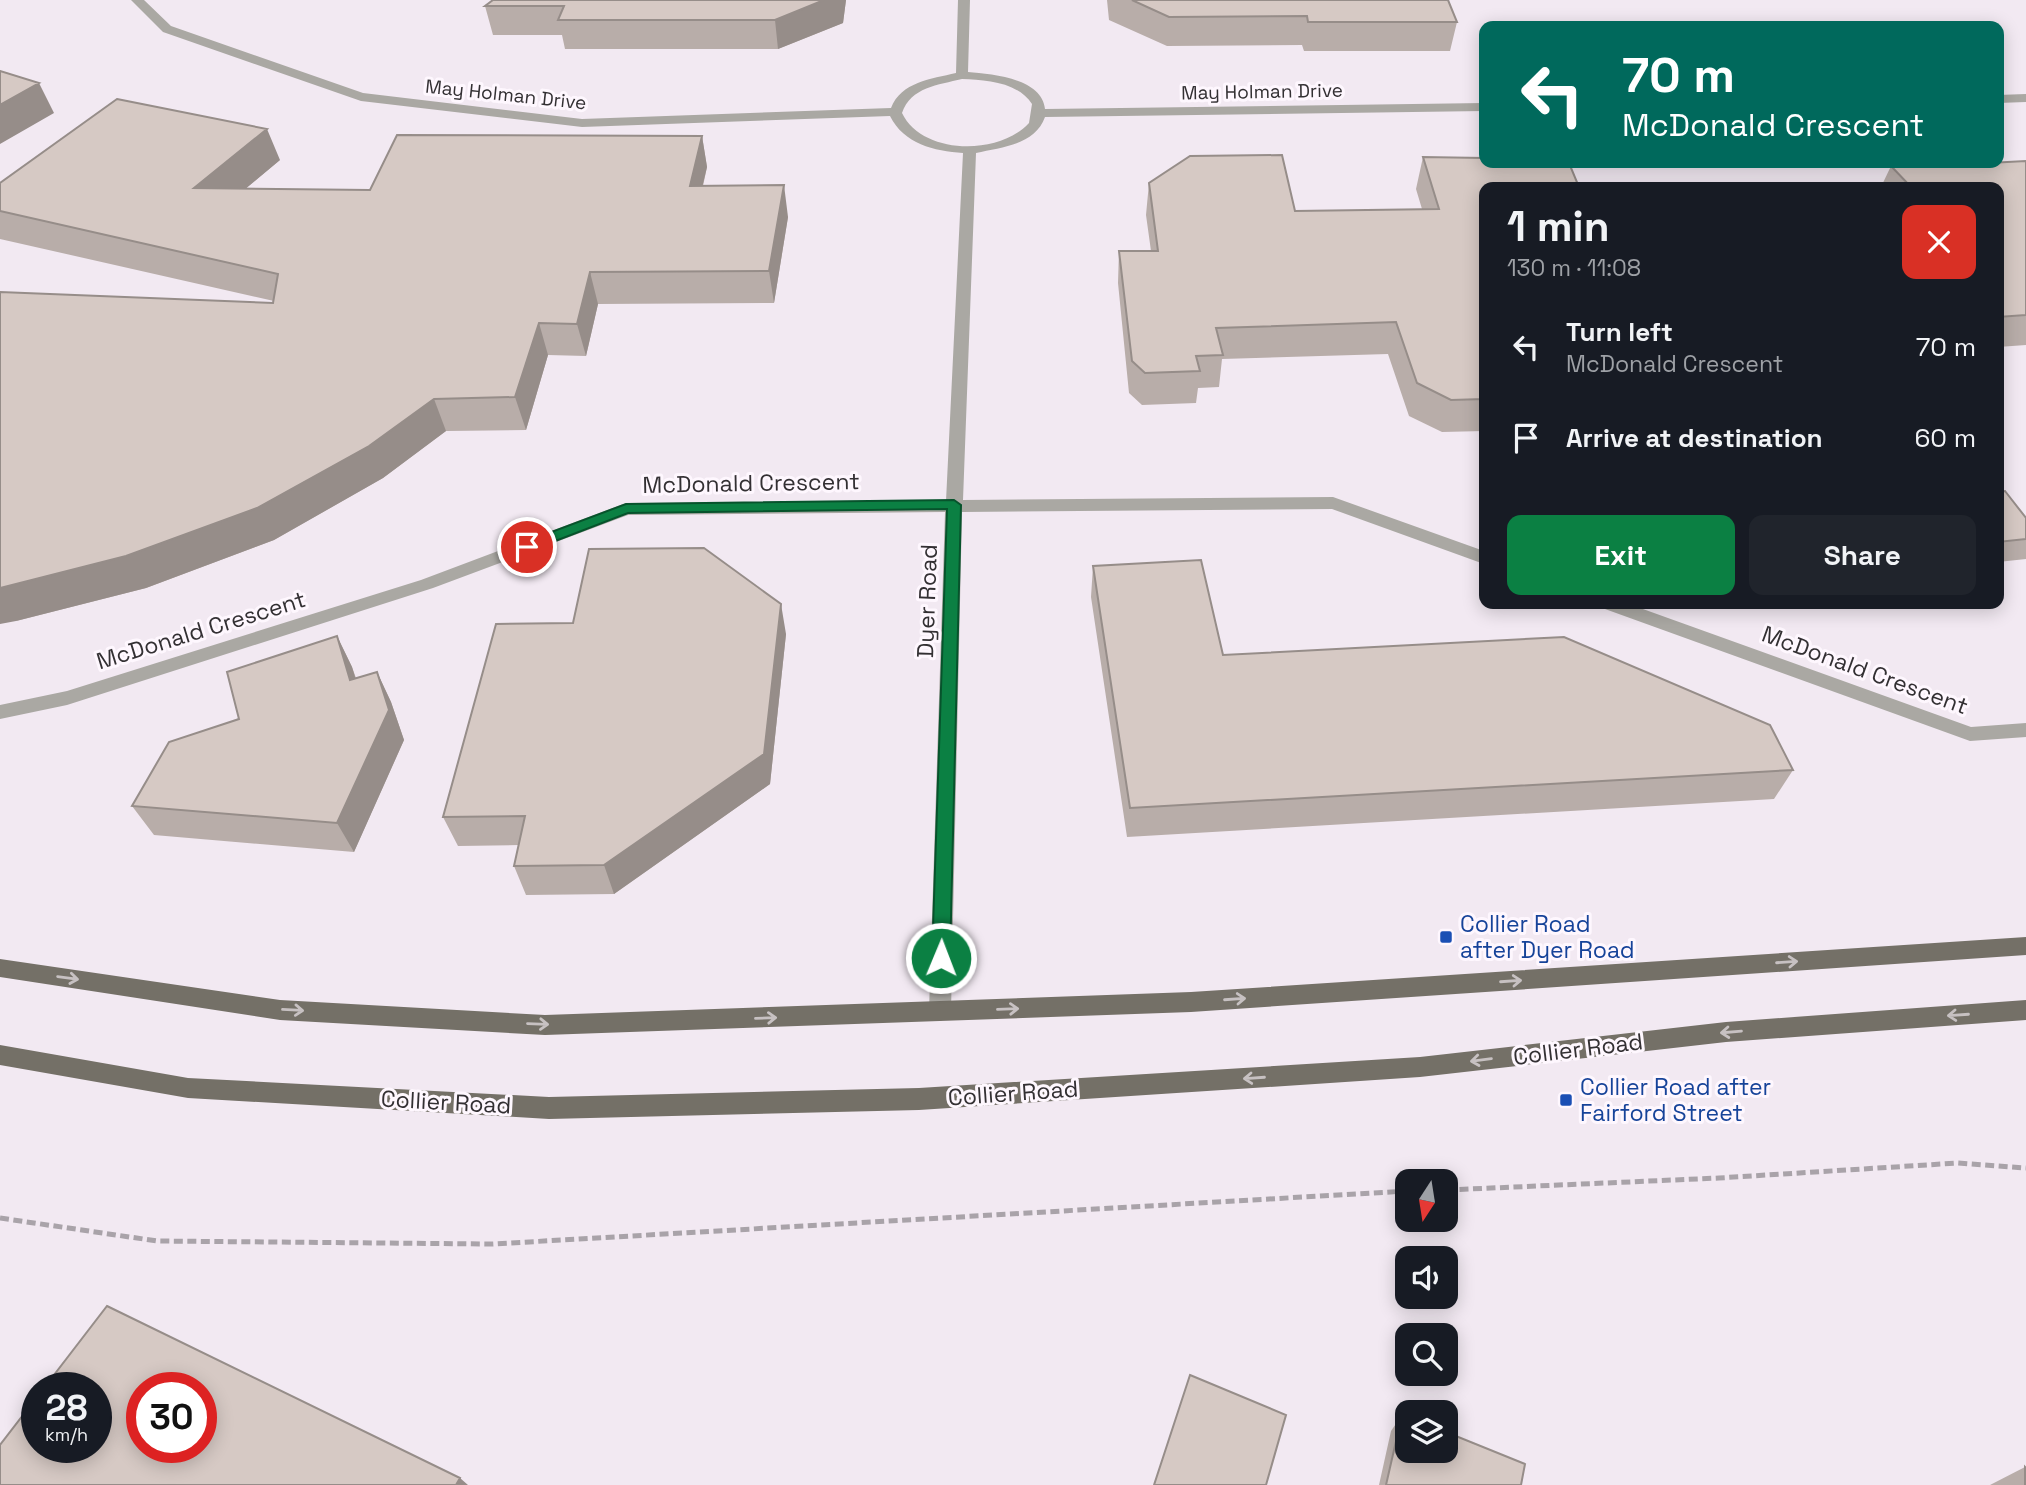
<!DOCTYPE html>
<meta charset="utf-8">
<style>
:root{--surface:#171b24;--page:#20242c;--text:#f1f3f6;--muted:#9ea1a6;--accent:#0b8043}
body{margin:0;font-family:"Space Grotesk",sans-serif;background:var(--page);color:var(--text);height:100vh;display:flex;flex-direction:column;font-size:26px;white-space:nowrap}
*{box-sizing:border-box;margin:0}
p{font-size:23px;color:var(--muted)}
.icon{flex:none;width:38px;height:38px;fill:none;stroke:currentColor;stroke-width:2;stroke-linecap:round;stroke-linejoin:round}
.map{position:relative;flex:1;overflow:hidden}
.details{position:absolute;left:1479px;top:182px;width:525px;height:427px;display:flex;flex-direction:column;background:var(--surface);border-radius:14px;box-shadow:0 4px 18px #0003}
.details>*{flex:none}
.banner{position:absolute;left:1479px;top:21px;width:525px;height:147px;border-radius:14px;box-shadow:0 4px 18px #0003;background:#00695c;color:#fff;overflow:hidden}
.needle{width:46px;rotate:192deg}
.fabs{position:absolute;left:1395px;top:1169px;display:grid;gap:14px}
.fabs a{display:grid;place-items:center;width:63px;height:63px;border-radius:14px;background:var(--surface);box-shadow:0 4px 18px #0003;font-size:35px}
.speed{position:absolute;left:21px;top:1372px;display:flex;gap:14px;font-size:35px;font-weight:700;text-align:center}
.speed>*{display:grid;place-content:center;width:91px;height:91px;border-radius:50%;background:var(--surface);box-shadow:0 4px 18px #0003;line-height:1}
.speed small{font-size:18px;font-weight:400}
.speed .limit{border:10px solid #d22;background:#fff;color:#111}
.pin{position:absolute;display:grid;place-items:center;width:60px;height:60px;color:#fff;margin:-30px;border:4px solid #fff;border-radius:50%;box-shadow:0 2px 7px #0007}
.me{position:absolute;width:77px;margin:-38px;rotate:1deg;stroke-linejoin:round;filter:drop-shadow(0 0 5px #0008)}
.turn{display:flex;align-items:center;gap:24px;height:147px;padding:0 28px;font-size:32px}
.turn .icon{width:91px;height:91px;stroke-width:2.5}
.turn b{display:block;font-size:49px;line-height:60px}
.round{display:grid;place-items:center;flex:none;width:74px;height:74px;border-radius:14px;background:var(--page)}
.head{display:flex;align-items:center;justify-content:space-between;height:119px;padding:0 28px}
h1{font-size:42px;font-weight:800;line-height:52px}
.button{display:flex;gap:14px;margin-top:auto;padding:14px 28px}
.button a{flex:1;height:80px;border-radius:14px;background:var(--accent);color:#fff;font-size:28px;font-weight:800;line-height:80px;text-align:center}
.button a+a{background:var(--page);color:var(--text)}
ul{padding:0;list-style:none}
li{display:flex;align-items:center;gap:21px;height:91px;padding:0 28px}
li div{flex:1}
li b{display:block;font-size:26px}
li em{font-style:normal}
.map>svg:first-child{display:block}
.lines{fill:none;stroke-linecap:round;stroke-linejoin:round}
.path{stroke:#a9a3a9;stroke-width:5;stroke-dasharray:9 4.5;stroke-linecap:butt}
.minor{fill:#aaa8a3;fill-rule:evenodd}
.primary{fill:#747067;fill-rule:evenodd}
.wall{fill:#b8ada9}
.shaded-wall{fill:#968d89}
.building{fill:#d6c9c4;stroke:#968d89;stroke-width:2;fill-rule:evenodd}
.oneway{stroke:#c7c1c2}
.route{fill:#0b8043;stroke:#07532c;stroke-width:2}
.transit-dot{fill:#1a4fb4;stroke:#fef7fe;stroke-width:2.5}
.labels{text-anchor:middle;stroke-width:6;stroke-linejoin:round;paint-order:stroke}
.far-street-label{font-size:19px;fill:#333033;stroke:#fef7fe}
.street-label{font-size:23px;fill:#333033;stroke:#fef7fe}
.transit-label{font-size:23px;fill:#164399;stroke:#fef7fe;text-anchor:start}
</style>
<div class="map">
<svg width="2026" height="1485" viewBox="0 0 2026 1485">
<rect width="100%" height="100%" fill="#f2e9f2"/>
<g class="lines">
<path class="path" d="M1446 1190 1719 1178 1958 1163 2026 1168
M0 1218 157 1241 493 1244 1407 1191"/>
<path class="minor" d="M131 0H144L171 26 363 93 582 119 891 108C901 82 931 79 956 73L958 0H970L968 72C992 74 1042 78 1045 109L1484 103V111L1045 117C1035 145 1002 147 976 153L963 500 1333 497 1484 551V564L1332 509 962 512 951 1011 948 1018 940 1021 932 1018 929 1011 945 512 628 515 433 588 67 705 0 719V705L67 691 421 580 626 503 946 501 963 153C934 151 904 144 890 116L582 127 361 101 163 32ZM962 79C986 80 1018 82 1032 104L1029 123C999 156 922 155 902 113 911 87 938 85 962 79Z
M2026 94V102L1998 103V95Z
M1602 604H1629L1971 727 2026 723V737L1970 741 1605 609Z"/>
<path class="primary" d="M2026 937V955L1191 1012 545 1035 280 1020 0 977V959L280 1000 545 1015 1191 992Z
M2026 1000V1020L1726 1042 1420 1077 919 1110 549 1119 188 1098 0 1065V1045L188 1078 549 1097 919 1088 1420 1057 1726 1022Z"/>
</g>
<path class="wall" d="M493 0H846L843 23 778 49H565L562 35H493L485 6Z
M1107 0H1448L1457 22 1450 51H1304L1302 45 1167 46 1109 20Z
M702 136 707 167 703 186 788 217 774 303 598 304 586 356 548 355 526 430 446 431 383 478 274 540 146 588 16 621 273 303 274 301 0 239V183L280 160 245 189 370 190Z
M1484 146V431L1442 432 1409 416 1388 354 1222 359 1219 387 1198 388 1196 403 1142 405 1129 393 1118 283 1119 251H1151L1146 215 1149 183 1295 211 1422 209 1416 189 1423 157 1481 158Z
M2026 161V345L1998 347V187H1881L1891 166 1970 164Z
M1998 492 2026 518V559L1998 562Z
M1093 566 1223 655 1793 770 1774 799 1127 837 1091 597Z
M573 623 786 634 770 784 614 894 526 895 514 866 519 845 458 846 443 817Z
M337 636 352 667 356 678 377 672 391 702 404 740 354 852 154 835 132 806Z
M1402 1415 1521 1485H1379L1391 1431Z
M2025 1467 2026 1485H1990Z"/>
<path class="shaded-wall" d="M824 0H846L843 23 778 49 775 20Z
M39 83 54 113 0 144V105Z
M267 129 280 160 208 220 194 188Z
M702 136 707 167 695 217 690 186Z
M784 185 788 217 774 303 769 271Z
M590 272 598 304 586 356 577 324Z
M539 323 548 355 526 430 515 397Z
M434 399 446 431 383 478 274 540 146 588 16 621 0 624V588Z
M781 604 786 634 770 784 614 894 604 865Z
M337 636 352 667 365 710 350 680Z
M377 672 391 702 404 740 354 852 337 823Z
M460 1478 468 1485H456Z"/>
<path class="building" d="M493 0H824L775 20H558L564 6H485Z
M1132 0H1448L1457 22H1308L1307 16 1169 17Z
M0 71 39 83 0 105Z
M117 99 267 129 194 188 370 190 397 135 702 136 690 186 784 185 769 271 590 272 577 324 539 323 515 397 434 399 369 446 257 508 126 556 0 588V292L273 303 278 274 0 211V183Z
M1282 155 1295 211 1439 209 1423 157 1484 158V163H1569L1579 187H1484V399L1451 400 1417 383 1396 322 1216 328 1223 355 1196 356 1200 371 1145 373 1132 361 1119 251H1158L1149 183 1190 156Z
M2026 161V315L1998 317V187H1911L1891 166 1934 163H1969L1970 164Z
M2005 491 2026 518V539L1998 542V492Z
M704 548 781 604 764 754 604 865 514 866 525 816 443 817 496 624 573 623 589 549Z
M1201 560 1223 655 1564 637 1770 725 1793 770 1130 808 1093 566Z
M337 636 350 680 377 672 389 710 337 823 132 806 169 742 239 719 227 672Z
M107 1306 460 1478 456 1485H0V1445L37 1397V1447H96V1388H44ZM142 1388H201V1447H142Z
M1190 1375 1286 1415 1266 1485H1154Z
M1402 1415 1407 1417V1451H1446V1432L1525 1464 1521 1485H1386Z
M2025 1467 2026 1468V1485H2025Z"/>
<defs><path id="oneway-shaft" d="M-6 0H5M1.5-3L5.5 0L1.5 3" fill="none" stroke-width="1.6" stroke-linecap="round" stroke-linejoin="round" transform="scale(1.75)"/></defs>
<g class="oneway">
<use href="#oneway-shaft" transform="translate(1787 962) rotate(-4)"/>
<use href="#oneway-shaft" transform="translate(68 978) rotate(8)"/>
<use href="#oneway-shaft" transform="translate(1511 981) rotate(-4)"/>
<use href="#oneway-shaft" transform="translate(1235 999) rotate(-4)"/>
<use href="#oneway-shaft" transform="translate(1008 1009) rotate(-2)"/>
<use href="#oneway-shaft" transform="translate(293 1010) rotate(3)"/>
<use href="#oneway-shaft" transform="translate(1958 1015) rotate(176)"/>
<use href="#oneway-shaft" transform="translate(766 1018) rotate(-2)"/>
<use href="#oneway-shaft" transform="translate(538 1024) rotate(2)"/>
<use href="#oneway-shaft" transform="translate(1731 1032) rotate(175)"/>
<use href="#oneway-shaft" transform="translate(1481 1060) rotate(173)"/>
<use href="#oneway-shaft" transform="translate(1254 1078) rotate(176)"/>
</g>
<path class="route" d="M954 500 961 505 950 958 948 964 941 966 935 964 932 958 947 509 628 513 532 550H522L519 547 522 543 626 504Z"/>
<g class="transit-dot">
<rect x="1439" y="930" width="14" height="14" rx="3.5"/>
<rect x="1559" y="1093" width="14" height="14" rx="3.5"/>
</g>
<g class="labels">
<g class="far-street-label">
<text transform="translate(1262 91) rotate(-1)" y="7">May Holman Drive</text>
<text transform="translate(506 94) rotate(6)" y="7">May Holman Drive</text>
</g>
<g class="street-label">
<text transform="translate(751 483) rotate(-1)" y="8">McDonald Crescent</text>
<text transform="translate(927 601) rotate(-88)" y="8">Dyer Road</text>
<text transform="translate(201 630) rotate(-17)" y="8">McDonald Crescent</text>
<text transform="translate(1865 670) rotate(20)" y="8">McDonald Crescent</text>
<text transform="translate(1578 1049) rotate(-7)" y="8">Collier Road</text>
<text transform="translate(1013 1093) rotate(-4)" y="8">Collier Road</text>
<text transform="translate(446 1102) rotate(3)" y="8">Collier Road</text>
</g>
<g class="transit-label">
<text x="1460" y="932">Collier Road<tspan x="1460" dy="26">after Dyer Road</tspan></text>
<text x="1580" y="1095">Collier Road after<tspan x="1580" dy="26">Fairford Street</tspan></text>
</g>
</g>
</svg>
<div class="fabs">
<a><svg class="needle" viewBox="-14 -14 28 28"><path d="M0-13l5 13h-10z" fill="#e53935"/><path d="M0 13l5-13h-10z" fill="#9ea1a6"/></svg></a>
<a><svg class="icon" aria-label="sound" viewBox="0 0 24 24"><path d="M4 9h4l5-4v14l-5-4H4zM17 9q2 3 0 6"/></svg></a>
<a><svg class="icon" aria-label="search" viewBox="0 0 24 24"><circle cx="10" cy="10" r="6"/><path d="M15 15l6 6"/></svg></a>
<a><svg class="icon" aria-label="layers" viewBox="0 0 24 24"><path d="M12 4l9 5-9 5-9-5zM3 14l9 5 9-5"/></svg></a>
</div>
<div class="speed"><div>28<small>km/h</small></div><div class="limit">30</div></div>
<div class="pin" style="left:527px;top:547px;background:#d93025"><svg class="icon" aria-label="arrive" viewBox="0 0 24 24"><path d="M6 21V4h12l-3 4 3 4H6"/></svg></div>
<svg class="me" style="left:941px;top:958px" viewBox="-20 -20 40 40"><circle r="17" fill="#0b8043" stroke="#fff" stroke-width="3"/><path d="M0-11L8 9 0 5-8 9z" fill="#fff"/></svg>
<div class="banner">
<div class="turn"><svg class="icon" aria-label="left" viewBox="0 0 24 24"><path d="M17 20v-9H6M10 6l-5 5 5 5"/></svg><div><b>70 m</b>McDonald Crescent</div></div>
</div>
<section class="details">
<div class="head"><div><h1>1 min</h1><p>130 m · 11:08</p></div><a class="round" style="background:#d93025;color:#fff"><svg class="icon" aria-label="close" viewBox="0 0 24 24"><path d="M6 6l12 12M18 6L6 18"/></svg></a></div>
<ul>
<li><svg class="icon" aria-label="left" viewBox="0 0 24 24"><path d="M17 20v-9H6M10 6l-5 5 5 5"/></svg><div><b>Turn left</b><p>McDonald Crescent</p></div><em>70 m</em></li>
<li><svg class="icon" aria-label="arrive" viewBox="0 0 24 24"><path d="M6 21V4h12l-3 4 3 4H6"/></svg><div><b>Arrive at destination</b></div><em>60 m</em></li>
</ul>
<div class="button"><a>Exit</a><a>Share</a></div>
</section>
</div>
